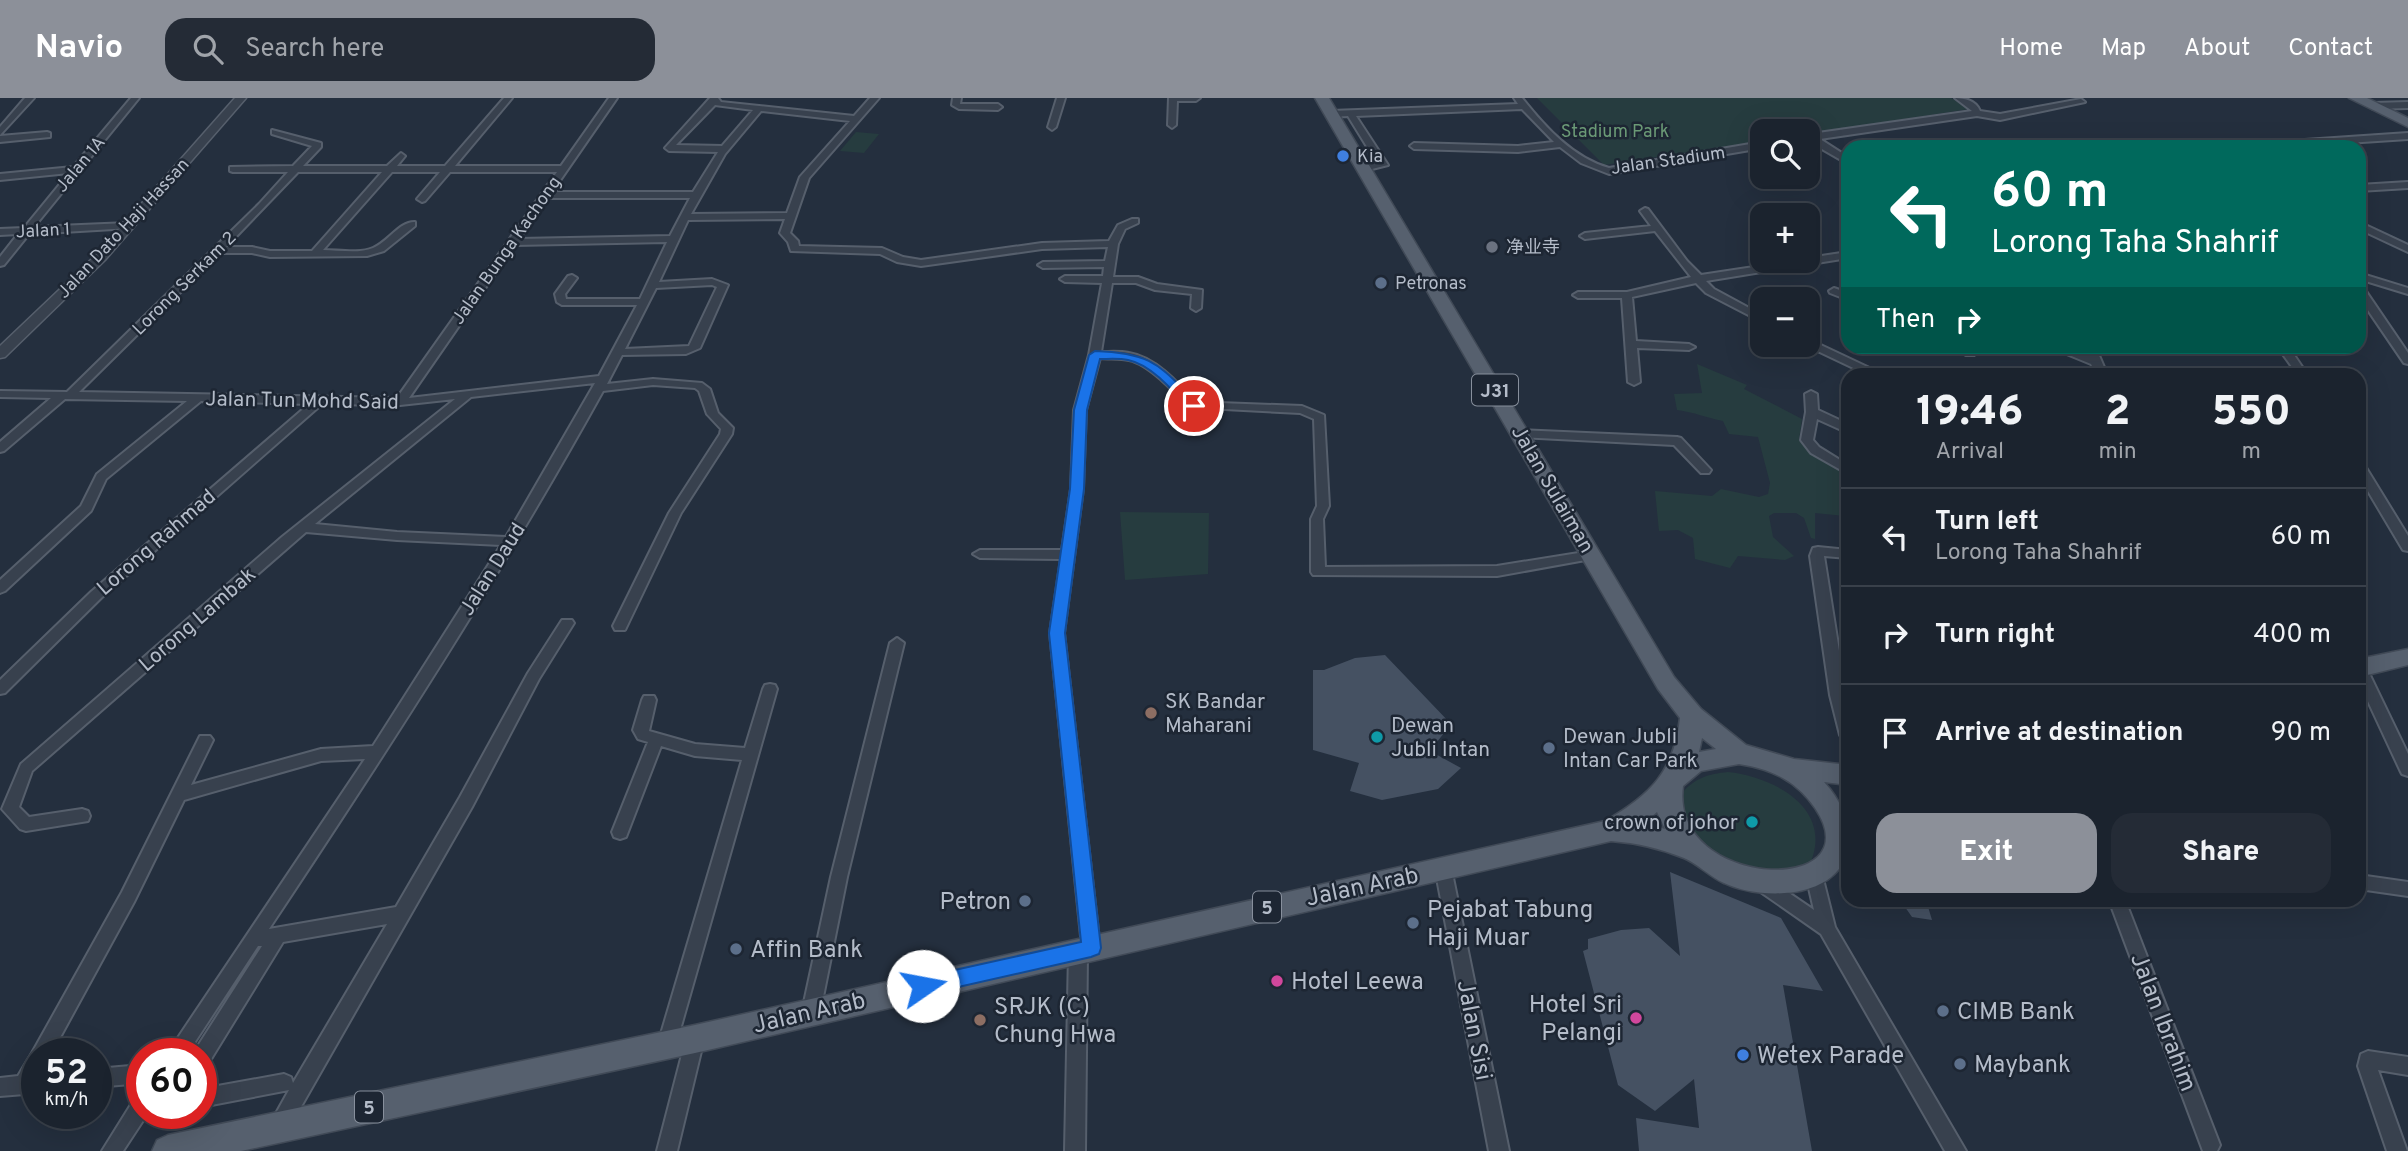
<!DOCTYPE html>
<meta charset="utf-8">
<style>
:root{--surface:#1b232e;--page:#242b36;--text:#f1f3f6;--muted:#a0a4aa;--line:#39404a;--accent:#8c9099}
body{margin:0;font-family:Overpass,"Noto Sans SC",sans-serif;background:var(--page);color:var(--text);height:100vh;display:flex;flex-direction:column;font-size:26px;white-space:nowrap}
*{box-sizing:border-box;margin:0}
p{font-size:23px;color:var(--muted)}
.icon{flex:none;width:38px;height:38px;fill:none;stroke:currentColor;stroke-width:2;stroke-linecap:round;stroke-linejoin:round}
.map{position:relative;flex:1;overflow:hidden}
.drawer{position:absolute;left:1841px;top:270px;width:525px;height:539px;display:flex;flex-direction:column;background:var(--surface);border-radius:21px;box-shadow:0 7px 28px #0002,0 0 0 2px var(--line)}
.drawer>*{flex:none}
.top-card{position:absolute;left:1841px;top:42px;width:525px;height:214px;border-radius:21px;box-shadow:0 7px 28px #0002,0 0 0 2px var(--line);background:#00695c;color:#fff;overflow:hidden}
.buttons{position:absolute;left:1750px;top:21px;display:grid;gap:14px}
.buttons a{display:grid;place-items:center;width:70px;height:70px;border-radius:14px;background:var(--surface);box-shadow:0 7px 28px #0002,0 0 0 2px var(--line);font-size:35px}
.speed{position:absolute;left:21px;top:940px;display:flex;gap:14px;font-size:35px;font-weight:700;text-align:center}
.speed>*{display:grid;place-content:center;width:91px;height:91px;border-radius:50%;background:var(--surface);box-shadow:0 7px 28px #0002,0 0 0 2px var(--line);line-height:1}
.speed small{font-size:18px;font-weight:400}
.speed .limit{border:10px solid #d22;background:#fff;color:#111}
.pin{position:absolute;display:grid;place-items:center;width:60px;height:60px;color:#fff;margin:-30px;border:4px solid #fff;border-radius:50%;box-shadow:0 2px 7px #0007}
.me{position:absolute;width:77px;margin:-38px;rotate:78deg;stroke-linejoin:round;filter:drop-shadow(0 0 5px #0008)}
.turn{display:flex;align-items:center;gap:24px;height:147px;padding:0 35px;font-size:32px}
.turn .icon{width:91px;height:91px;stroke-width:2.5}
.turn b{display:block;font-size:49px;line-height:60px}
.then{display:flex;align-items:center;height:66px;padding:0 35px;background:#0003;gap:14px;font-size:26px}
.eta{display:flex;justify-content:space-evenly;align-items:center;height:119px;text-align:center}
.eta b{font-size:42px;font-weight:800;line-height:49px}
.cta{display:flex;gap:14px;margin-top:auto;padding:14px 35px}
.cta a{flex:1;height:80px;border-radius:21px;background:var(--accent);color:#fff;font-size:28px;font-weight:800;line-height:80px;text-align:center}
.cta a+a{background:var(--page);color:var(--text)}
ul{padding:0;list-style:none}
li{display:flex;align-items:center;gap:21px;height:98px;padding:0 35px;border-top:2px solid var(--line)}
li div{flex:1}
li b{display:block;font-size:26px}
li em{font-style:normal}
header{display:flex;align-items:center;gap:42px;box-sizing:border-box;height:98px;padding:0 35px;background:var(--accent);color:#fff}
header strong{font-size:33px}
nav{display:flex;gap:38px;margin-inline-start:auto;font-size:24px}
.search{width:490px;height:63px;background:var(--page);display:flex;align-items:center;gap:18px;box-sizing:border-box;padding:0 24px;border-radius:21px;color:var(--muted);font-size:26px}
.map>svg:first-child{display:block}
.green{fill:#263c3f}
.building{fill:#455162}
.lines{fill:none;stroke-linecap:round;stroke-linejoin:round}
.minor-casing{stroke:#565f6c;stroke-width:4}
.tertiary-casing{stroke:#565f6c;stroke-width:3}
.primary-casing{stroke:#414a57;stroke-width:3}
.minor{fill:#38414e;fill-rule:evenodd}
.tertiary{fill:#38414e;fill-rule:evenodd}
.primary{fill:#56606e;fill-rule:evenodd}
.route{fill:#1a73e8;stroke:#114b97;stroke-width:2}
.shop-dot{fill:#3f7fe0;stroke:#1d2633;stroke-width:2.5}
.worship-dot{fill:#6b7280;stroke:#1d2633;stroke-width:2.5}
.service-dot{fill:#5c6f8a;stroke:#1d2633;stroke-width:2.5}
.education-dot{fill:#8d6e63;stroke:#1d2633;stroke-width:2.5}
.culture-dot{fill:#0f9aa8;stroke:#1d2633;stroke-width:2.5}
.hotel-dot{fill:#d1479c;stroke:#1d2633;stroke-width:2.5}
.labels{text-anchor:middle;stroke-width:5;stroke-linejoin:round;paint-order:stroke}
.far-park-label{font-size:18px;fill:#6b9a76;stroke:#1d2633}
.far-poi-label{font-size:18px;fill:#b4bcc9;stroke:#1d2633;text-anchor:start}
.far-street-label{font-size:18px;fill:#b4bcc9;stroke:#1d2633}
.shield{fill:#1d2633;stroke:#878f9c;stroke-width:2}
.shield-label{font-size:19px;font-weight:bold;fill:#b4bcc9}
.street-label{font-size:21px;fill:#b4bcc9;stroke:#1d2633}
.poi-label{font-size:21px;fill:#b4bcc9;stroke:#1d2633;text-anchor:start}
.near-street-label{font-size:24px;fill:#b4bcc9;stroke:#1d2633}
.near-poi-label{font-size:24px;fill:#b4bcc9;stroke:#1d2633;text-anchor:start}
</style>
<header>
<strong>Navio</strong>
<div class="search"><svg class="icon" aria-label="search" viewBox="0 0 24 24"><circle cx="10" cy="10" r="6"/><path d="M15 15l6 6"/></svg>Search here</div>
<nav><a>Home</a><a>Map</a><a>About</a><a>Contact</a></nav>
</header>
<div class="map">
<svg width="2408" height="1053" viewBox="0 0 2408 1053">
<rect width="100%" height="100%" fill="#242f3e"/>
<path class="green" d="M1537 0H1951L1969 11 1808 36V33H1762V43L1604 67Z
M856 34 879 36 864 55 840 53Z
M1697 266 1747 287 1744 291 1802 321 1799 342 1807 351 1848 376 1845 418 1815 415V441L1811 440 1804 420 1796 415H1774L1769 418 1773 439 1794 458 1785 462 1738 458 1730 470 1695 461 1693 440 1678 432 1659 433 1655 393 1712 398 1721 391 1759 399 1768 396 1770 385 1758 339 1729 336 1723 323C1707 320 1694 314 1677 312L1674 296 1702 295Z
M1120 414 1209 415 1208 476 1125 482Z
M1728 674C1774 679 1834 710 1810 766L1775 782 1690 745 1682 695C1695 680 1708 676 1728 674Z"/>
<path class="building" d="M1385 557 1451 626 1430 653 1461 670 1438 691 1382 702 1350 693 1359 665 1313 652V572H1324L1355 560Z
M1670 774 1781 820 1823 893 1783 887 1812 1053H1639L1636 1020 1699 1030 1694 981 1655 1013 1618 987 1583 853 1588 851V841L1621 832 1649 830 1680 858Z
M1900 802H1926L1932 822 1912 819Z"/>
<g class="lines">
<defs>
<path id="minor" d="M25 0H34L0 37V29Z
M131 0H139L34 129 128 125 131 126V130L29 136 4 167 0 168V159L18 136 0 137V131L24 130 69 75 0 82V76L73 69Z
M504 0H512L455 68H561L609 0H617L552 94H693L718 54 669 53 665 50 710 0H718L721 4 854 18 870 0H879L809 80 790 135 798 143 799 148 882 150 903 159 921 162 1042 145 1109 143 1118 127 1132 121H1138V125L1125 131 1118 146 1113 179H1138L1157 186 1202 192 1201 210 1196 213 1191 210 1192 196 1155 192 1136 185H1112L1101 254C1110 254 1120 253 1129 255 1154 259 1179 284 1193 304L1302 308 1324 317 1329 408 1323 421 1325 469 1497 468 1591 453 1598 457 1591 461 1497 478 1313 477 1311 474V421L1317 408 1314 321 1300 315 1186 309C1175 293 1148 266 1129 262 1120 260 1109 261 1100 260L1086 312 1083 391 1064 535 1100 850 1097 855 1091 858 1087 856 1085 1053H1065L1069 854 1072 849 1078 846 1082 848 1050 535 1061 461 980 460 973 456 980 452H1062L1071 391 1074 312 1089 257 1102 185 1065 184 1060 181 1065 178H1103L1104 169 1043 170 1038 167 1043 164 1105 163 1108 149 1042 151 921 168 897 164 880 156 791 153 788 144 780 135 785 121 688 122 659 184 712 181 728 187 700 250 686 256 622 257 607 286 653 281 702 285 710 291 718 315 733 330 732 336 681 415 625 532H615L613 528 669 415 720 336 721 331 707 316 699 293 695 290 653 287 603 293C500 479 386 655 269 831L396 809 460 699 528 575 562 522H572L574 525 539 581 472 709 286 1035 279 1037 272 1035 269 1028 289 992 201 1009V991L284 976 291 979 293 985 387 826 283 844 208 966 201 969V956H194V954L262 848H258L187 956H167L365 661 321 663 184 702 134 804 51 956H37V995L0 998V980L18 978 32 955 122 794 200 638H210L213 642 191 687 321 651 373 648 501 447 397 442 306 434 32 673 19 709 29 719 82 711 88 713 90 718 88 723 26 733 20 731 2 711 21 666 282 439 455 301 400 307 322 306 101 500 5 595 0 596V582L91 494 309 306 201 303 106 381 91 413 5 493 0 495V482L81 408 97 376 187 303 65 301 4 353 0 354V344L51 300 0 299V293L67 294 259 106 288 74H233L230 73V69L293 68 312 48 272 36V32L321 45V49L303 68H387L401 55 405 58 397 68H445ZM715 7 753 12 722 48 676 47ZM761 13 850 23 800 79 787 115 691 116 725 56ZM298 74H382L312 153H270L252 149H226ZM392 74H440L417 101 422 104 425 103 450 74H557L397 300 79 294 220 155H252L270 159 367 158 384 153 415 128V124C400 123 388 144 373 150 359 156 338 152 323 152ZM548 100H690L670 138 519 141ZM667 144 640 201H566L565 196 577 180 572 177 568 178 555 196 557 204 562 207H637L599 278 409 300 515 147ZM712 187 717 189 689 248 625 251 656 190ZM595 285 506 439 397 434 315 426 471 299Z
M953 0H961L960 6H998L1002 9 998 12 959 11 952 7Z
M1057 0H1065L1056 29 1052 32 1048 29Z
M1169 0H1200L1196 3H1177L1176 27 1172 30 1168 27Z
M1514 0H1522C1545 29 1573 60 1609 70L1762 44V50L1609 76 1581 65 1560 49 1518 54 1414 51 1410 48 1414 45 1518 48 1554 44 1522 11 1356 18 1388 67 1364 73 1359 70 1361 68 1377 65 1348 18 1331 19 1327 16 1331 13 1518 6Z
M1955 0C1965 0 1976 3 1980 13L2000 16 2081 1 2085 4 2000 22 1977 18 1820 41 1848 59V66L1808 43V37L1811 36 1972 13Z
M2408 4V10L2373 11 2369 8 2373 5Z
M47 34 50 35V39L0 44V38Z
M2408 35V41L2286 49 2272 47 2276 44Z
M2408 84V90L2359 93V87Z
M1645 110 1648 111 1687 163 1701 177 1793 163H1808V160L1848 154V160L1706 183 1714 191 1762 217V224L1706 195 1696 185 1632 199 1636 243 1689 246 1695 249 1689 252 1637 250 1640 284 1634 287 1628 284 1622 200H1578L1573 197 1578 194H1627L1691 179 1655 133 1585 141 1580 138 1585 135 1651 128 1640 113Z
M2359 124 2408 147V154L2359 131Z
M2359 175 2408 190V196L2359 181Z
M2359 188 2363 189 2408 255V266L2404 265 2359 199Z
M1834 190 1848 195V202L1830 195 1829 193Z
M1808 241 1878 274 1880 276H1866L1805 247H1808Z
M1951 248H1966L1976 255 1974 257H1966Z
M2047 248H2064L2087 257 2084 248H2095L2107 276H2096L2091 266Z
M2277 248H2288L2307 276H2297Z
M1811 293 1817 296 1818 312 1848 326V335L1817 321 1813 342 1819 349 1848 367V376L1811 355 1801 342 1806 314 1805 296Z
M1521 332 1677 339 1681 340 1711 372 1709 375H1701L1674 347 1517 339 1515 336Z
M2359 364 2365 368 2408 438V453L2403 452 2359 378Z
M1818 449 1848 452V460L1824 458 1848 610V643L1843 641 1840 637 1830 597 1810 458 1813 450Z
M897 540 904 545 847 779 820 914 817 920 811 922 805 920 802 914 831 779 890 545Z
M2359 564 2364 565 2366 569 2408 656V678L2402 676 2400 672 2359 584Z
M770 586 775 587 777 591 676 946 674 952 667 955 660 952 658 946 742 662 695 658 661 648 626 739 620 741 614 739 612 734 648 644 638 641 633 632 642 602 644 598H654L656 602 649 633 695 646 745 650 763 591 765 587Z
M1443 763 1449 765 1451 770 1509 1053H1489L1435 770 1437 765Z
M1814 770 1820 772 1822 777 1835 829 1966 1053H1945L1821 836 1755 790 1753 785 1755 780 1761 778 1767 780 1814 812 1806 777 1808 772Z
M2359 777 2408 784V798L2359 791Z
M2109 802H2125L2220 1047 2217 1053H2203Z
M695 932 702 935 704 941 677 1053H657L686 941 688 935Z
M2368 953 2408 959V977L2378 972 2407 1053H2387L2358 968 2361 956Z
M142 967V985L96 989V971Z
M142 998V1015H148L123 1053H102L135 1000Z"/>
<path id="tertiary" d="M235 0H246L105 162 5 259 0 260V248L97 156Z"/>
<path id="primary" d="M1315 0H1329L1674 579 1701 611 1746 647 1794 661 1848 667V687L1824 684C1840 701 1848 720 1848 742 1848 801 1764 804 1724 785 1710 779 1697 765 1684 760 1659 750 1637 745 1611 743L695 955 241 1053H152L157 1042 168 1037 695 927 1605 723C1651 697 1674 673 1680 620L1658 591ZM1702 640 1716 651 1699 654ZM1739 666C1771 671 1796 682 1815 710 1875 799 1669 792 1683 688L1701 673ZM1657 714 1665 731 1644 725Z
M2349 0H2367L2408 20V29Z
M2408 551V567L2359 579V561Z"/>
</defs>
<use href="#minor" class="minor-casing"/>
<use href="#tertiary" class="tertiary-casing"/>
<use href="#primary" class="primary-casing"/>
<use href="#minor" class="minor"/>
<use href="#tertiary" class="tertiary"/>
<use href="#primary" class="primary"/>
</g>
<path class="route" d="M1095 253C1157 255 1160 270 1201 308L1194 312 1182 308C1174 290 1148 266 1128 262 1119 260 1109 261 1100 261L1087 312 1084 391 1065 535 1101 850 1099 856 1091 859 923 897 916 895 913 888 916 882 923 879 1081 844 1049 535 1070 391 1074 312 1089 257Z"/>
<g class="shop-dot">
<circle cx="1343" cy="58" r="7"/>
<circle cx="1743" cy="957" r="7"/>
</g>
<circle class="worship-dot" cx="1492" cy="149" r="7"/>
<g class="service-dot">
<circle cx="1381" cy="185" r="7"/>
<circle cx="1549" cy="650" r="7"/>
<circle cx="1025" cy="803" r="7"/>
<circle cx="1413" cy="825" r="7"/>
<circle cx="736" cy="851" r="7"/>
<circle cx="1943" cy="913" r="7"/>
<circle cx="1960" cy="966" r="7"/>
</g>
<g class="education-dot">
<circle cx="1151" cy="615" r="7"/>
<circle cx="980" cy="922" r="7"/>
</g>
<g class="culture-dot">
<circle cx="1377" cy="639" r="7"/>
<circle cx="1752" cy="724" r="7"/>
</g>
<g class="hotel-dot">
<circle cx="1277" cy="883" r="7"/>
<circle cx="1636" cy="920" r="7"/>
</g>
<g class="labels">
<g class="far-park-label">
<text x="1615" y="39">Stadium Park</text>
</g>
<g class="far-poi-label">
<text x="1357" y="64">Kia</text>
<text x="1506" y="155">净业寺</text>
<text x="1395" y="191">Petronas</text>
</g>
<g class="far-street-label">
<text transform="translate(1668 62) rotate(-8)" y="6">Jalan Stadium</text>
<text transform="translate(80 66) rotate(-50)" y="6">Jalan 1A</text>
<text transform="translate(123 130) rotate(-47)" y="6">Jalan Dato Haji Hassan</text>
<text transform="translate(43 132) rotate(-3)" y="6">Jalan 1</text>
<text transform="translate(506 152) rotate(-55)" y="6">Jalan Bunga Kachong</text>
<text transform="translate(184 185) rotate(-45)" y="6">Lorong Serkam 2</text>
</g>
<g class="shield">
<rect x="1472" y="276.5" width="46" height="31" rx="5"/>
<rect x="1253" y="793.5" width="28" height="31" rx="5"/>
<rect x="355" y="993.5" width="28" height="31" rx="5"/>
</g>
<g class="shield-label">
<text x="1495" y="299">J31</text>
<text x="1267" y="816">5</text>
<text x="369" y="1016">5</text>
</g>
<g class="street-label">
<text transform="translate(302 302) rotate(1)" y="7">Jalan Tun Mohd Said</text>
<text transform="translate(1553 391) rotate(60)" y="7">Jalan Sulaiman</text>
<text transform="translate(156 444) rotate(-41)" y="7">Lorong Rahmad</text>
<text transform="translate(492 471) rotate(-58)" y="7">Jalan Daud</text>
<text transform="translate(197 521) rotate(-41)" y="7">Lorong Lambak</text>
</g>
<g class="poi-label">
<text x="1165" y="610">SK Bandar<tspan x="1165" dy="24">Maharani</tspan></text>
<text x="1391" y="634">Dewan<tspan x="1391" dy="24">Jubli Intan</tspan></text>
<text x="1563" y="645">Dewan Jubli<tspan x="1563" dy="24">Intan Car Park</tspan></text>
<text x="1738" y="731" text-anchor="end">crown of johor</text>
</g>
<g class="near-street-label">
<text transform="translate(1362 788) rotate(-12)" y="8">Jalan Arab</text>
<text transform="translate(809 914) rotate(-13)" y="8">Jalan Arab</text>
<text transform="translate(2164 924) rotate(69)" y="8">Jalan Ibrahim</text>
<text transform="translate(1475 932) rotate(79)" y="8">Jalan Sisi</text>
</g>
<g class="near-poi-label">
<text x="1011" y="811" text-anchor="end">Petron</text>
<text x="1427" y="819">Pejabat Tabung<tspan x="1427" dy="28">Haji Muar</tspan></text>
<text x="750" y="859">Affin Bank</text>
<text x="1291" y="891">Hotel Leewa</text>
<text x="1622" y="914" text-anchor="end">Hotel Sri<tspan x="1622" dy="28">Pelangi</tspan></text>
<text x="994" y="916">SRJK (C)<tspan x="994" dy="28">Chung Hwa</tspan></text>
<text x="1957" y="921">CIMB Bank</text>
<text x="1757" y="965">Wetex Parade</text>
<text x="1974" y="974">Maybank</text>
</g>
</g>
</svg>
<div class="buttons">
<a><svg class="icon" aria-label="search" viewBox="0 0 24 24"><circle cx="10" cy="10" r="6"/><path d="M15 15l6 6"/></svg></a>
<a>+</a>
<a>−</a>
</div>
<div class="speed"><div>52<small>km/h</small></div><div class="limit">60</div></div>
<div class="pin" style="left:1194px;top:308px;background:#d93025"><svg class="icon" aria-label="arrive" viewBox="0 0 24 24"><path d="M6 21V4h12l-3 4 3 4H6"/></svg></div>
<svg class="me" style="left:923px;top:888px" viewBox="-20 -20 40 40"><circle r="19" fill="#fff"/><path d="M0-13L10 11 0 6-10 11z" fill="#1a73e8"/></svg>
<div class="top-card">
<div class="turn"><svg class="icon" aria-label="left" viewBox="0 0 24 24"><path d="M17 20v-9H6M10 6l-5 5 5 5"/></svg><div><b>60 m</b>Lorong Taha Shahrif</div></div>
<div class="then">Then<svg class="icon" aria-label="right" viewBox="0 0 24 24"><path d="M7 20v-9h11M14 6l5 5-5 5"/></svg></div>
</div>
<section class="drawer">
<div class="eta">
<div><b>19:46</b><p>Arrival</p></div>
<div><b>2</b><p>min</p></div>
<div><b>550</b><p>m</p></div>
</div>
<ul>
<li><svg class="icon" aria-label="left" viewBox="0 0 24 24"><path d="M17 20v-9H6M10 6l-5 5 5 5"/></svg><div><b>Turn left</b><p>Lorong Taha Shahrif</p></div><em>60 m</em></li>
<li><svg class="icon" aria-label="right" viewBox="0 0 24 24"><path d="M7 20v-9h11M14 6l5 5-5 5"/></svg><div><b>Turn right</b></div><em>400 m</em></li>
<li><svg class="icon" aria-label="arrive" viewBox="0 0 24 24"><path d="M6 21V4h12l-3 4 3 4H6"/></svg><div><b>Arrive at destination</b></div><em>90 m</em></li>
</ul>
<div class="cta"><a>Exit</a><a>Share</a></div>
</section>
</div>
